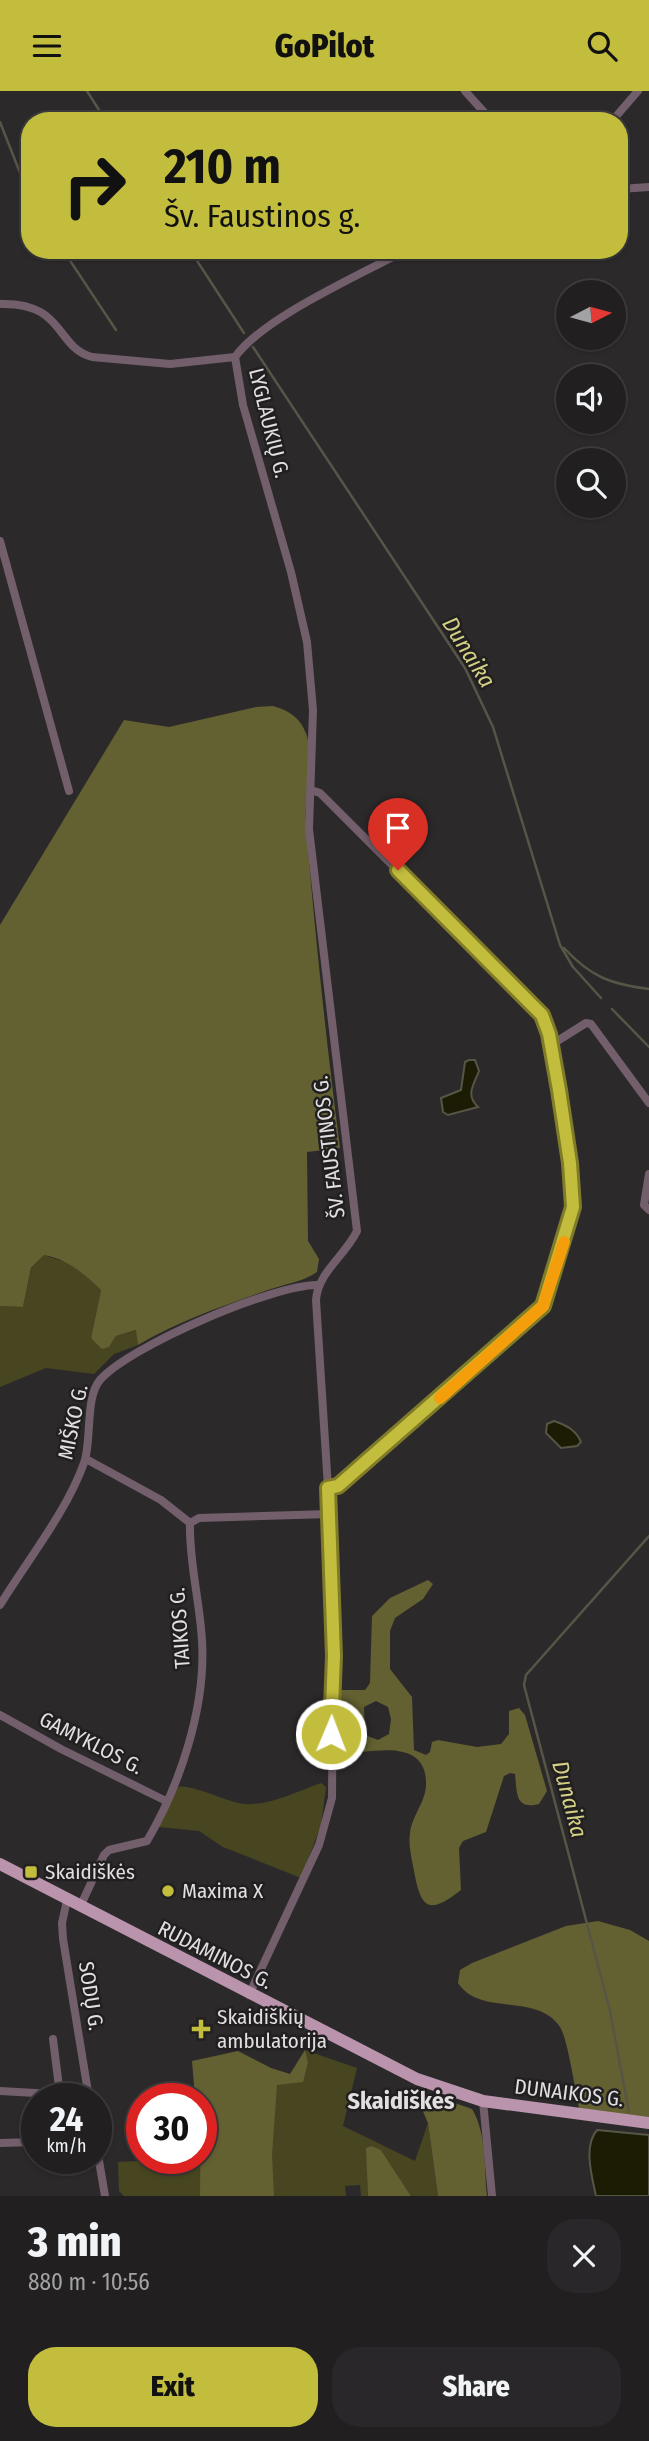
<!DOCTYPE html>
<meta charset="utf-8">
<style>
:root{--surface:#211f20;--page:#292729;--text:#f1f3f6;--muted:#a2a2a5;--line:#3e3d3e;--accent:#c3bd3e}
body{margin:0;font-family:"Fira Sans Condensed",sans-serif;background:var(--page);color:var(--text);height:100vh;display:flex;flex-direction:column;font-size:26px;white-space:nowrap}
*{box-sizing:border-box;margin:0}
p{font-size:23px;color:var(--muted)}
.icon{flex:none;width:38px;height:38px;fill:none;stroke:currentColor;stroke-width:2;stroke-linecap:round;stroke-linejoin:round}
.map{position:relative;height:2105px;overflow:hidden}
.side{display:flex;flex-direction:column;background:var(--surface);flex:1}
.side>*{flex:none}
.guide{position:absolute;left:21px;top:21px;width:607px;height:147px;border-radius:28px;box-shadow:0 2px 5px #0004,0 0 0 2px var(--line);background:#c3bd3e;color:#111;overflow:hidden}
.needle{width:46px;rotate:84deg}
.buttons{position:absolute;left:556px;top:189px;display:grid;gap:14px}
.buttons a{display:grid;place-items:center;width:70px;height:70px;border-radius:50%;background:var(--surface);box-shadow:0 2px 5px #0004,0 0 0 2px var(--line);font-size:35px}
.speed{position:absolute;left:21px;top:1992px;display:flex;gap:14px;font-size:35px;font-weight:700;text-align:center}
.speed>*{display:grid;place-content:center;width:91px;height:91px;border-radius:50%;background:var(--surface);box-shadow:0 2px 5px #0004,0 0 0 2px var(--line);line-height:1}
.speed small{font-size:18px;font-weight:400}
.speed .limit{border:10px solid #d22;background:#fff;color:#111}
.pin{position:absolute;display:grid;place-items:center;width:60px;height:60px;color:#fff;margin:-72px -30px;border-radius:50% 50% 50% 0;rotate:-45deg;box-shadow:0 0 7px #0007}
.pin .icon{rotate:45deg}
.me{position:absolute;width:77px;margin:-38px;rotate:1deg;stroke-linejoin:round;filter:drop-shadow(0 0 5px #0008)}
.turn{display:flex;align-items:center;gap:24px;height:147px;padding:0 28px;font-size:32px}
.turn .icon{width:91px;height:91px;stroke-width:2.5}
.turn b{display:block;font-size:49px;line-height:60px}
.round{display:grid;place-items:center;flex:none;width:74px;height:74px;border-radius:28px;background:var(--page)}
.head{display:flex;align-items:center;justify-content:space-between;height:119px;padding:0 28px}
h1{font-size:42px;font-weight:800;line-height:52px}
.action{display:flex;gap:14px;margin-top:auto;padding:14px 28px}
.action a{flex:1;height:80px;border-radius:28px;background:var(--accent);color:#111;font-size:28px;font-weight:800;line-height:80px;text-align:center}
.action a+a{background:var(--page);color:var(--text)}
header{display:flex;justify-content:space-between;align-items:center;height:91px;padding:0 28px;background:var(--accent);color:#111;font-size:32px;font-weight:800}
.map>svg:first-child{display:block}
.green{fill:#474621}
.forest{fill:#636131;fill-rule:evenodd}
.water{fill:#1c1b03;stroke:#575646;stroke-width:2}
.lines{fill:none;stroke-linecap:round;stroke-linejoin:round}
.stream{stroke:#575646;stroke-width:2.5}
.minor{stroke:#725f6b;stroke-width:8}
.primary{stroke:#ba93ac;stroke-width:12}
.route-casing{stroke:#7f7b28;stroke-width:18}
.route{stroke:#c3bd3e;stroke-width:12}
.slow{stroke:#f59e0b;stroke-width:12}
.poi-dot{fill:#c3bd3e;stroke:#221f21;stroke-width:2.5}
.labels{text-anchor:middle;stroke-width:5;stroke-linejoin:round;paint-order:stroke}
.street-label{font-size:21px;fill:#e1dfe1;stroke:#221f21}
.poi-label{font-size:21px;fill:#e1dfe1;stroke:#221f21;text-anchor:start}
.water-label{font-size:23px;font-style:italic;fill:#d3d084;stroke:#221f21}
.quarter-label{font-size:24px;font-weight:bold;fill:#e3dfe1;stroke:#221f21}
</style>
<header><svg class="icon" aria-label="menu" viewBox="0 0 24 24"><path d="M4 6h16M4 12h16M4 18h16"/></svg>GoPilot<svg class="icon" aria-label="search" viewBox="0 0 24 24"><circle cx="10" cy="10" r="6"/><path d="M15 15l6 6"/></svg></header>
<div class="map">
<svg width="649" height="2105" viewBox="0 0 649 2105">
<rect width="100%" height="100%" fill="#2c292b"/>
<path class="green" d="M44 1164 74 1174 101 1199 91 1247 109 1256 116 1245 137 1239 138 1254 114 1263 94 1283 46 1277 0 1296V1215L23 1216 31 1178Z
M321 1692 326 1696 321 1734 301 1787 223 1756 199 1740 159 1736 176 1696C192 1692 225 1711 245 1713 270 1715 298 1700 321 1692Z
M305 1959 357 1977 343 2035 415 2070 428 2032 438 2105H411L381 2059 372 2055 367 2058 368 2105H361L360 2094 345 2095 346 2105H124L119 2100 118 2071 201 2067 277 1994 308 1971Z"/>
<path class="forest" d="M273 615C290 620 301 627 307 645 316 674 303 705 306 735 315 843 326 949 340 1057L307 1061 308 1150 319 1168 317 1181C301 1192 283 1193 265 1200 221 1216 178 1230 138 1254L136 1239 116 1245 109 1256 102 1258 91 1247 101 1199C83 1182 69 1169 44 1164L31 1177 23 1216 0 1215V834L124 629 169 636 256 616Z
M428 1489 433 1493 423 1508 395 1527 390 1540V1578L412 1606 414 1659 426 1664 430 1661 432 1651 438 1649 477 1656 501 1653 509 1643V1620L519 1617 525 1624 547 1700 539 1713C515 1719 517 1702 515 1683L510 1682 504 1685 486 1741 463 1750 459 1757 461 1799C428 1825 421 1817 414 1780 412 1768 408 1755 410 1742 412 1724 427 1710 426 1691 426 1682 423 1673 416 1667 399 1653 362 1662 341 1663L336 1660 337 1605 342 1599H365L370 1592 372 1525 390 1507ZM376 1610 388 1616 391 1628 389 1643 378 1649 365 1644 364 1616Z
M598 1830 630 1839 649 1850V2028L579 2017C575 1999 568 1949 560 1936 537 1901 480 1926 458 1892L460 1879 472 1872 566 1835Z
M305 1959 308 1971 303 1991 277 1994 272 2064 274 2105H200L201 2007H195L192 1970 238 1960 271 1977 290 1983Z
M426 2002 472 2018C487 2043 484 2077 487 2105H438L428 2032 419 2011Z
M372 2055 381 2059 411 2105H368L366 2057Z"/>
<path class="water" d="M469 969H475L479 980C474 993 465 1004 478 1016L448 1024 443 1021 441 1007 461 999 465 971Z
M554 1330C566 1334 576 1339 581 1351L577 1355 561 1357 546 1342 547 1333Z
M597 2039 649 2044V2105H596C592 2086 583 2055 597 2039Z"/>
<g class="lines">
<path class="stream" d="M87 0 106 30
M0 31 30 107
M63 159 116 239
M190 159 244 242
M253 256 465 577 493 636 560 854 573 876 601 907
M564 857C591 886 610 893 649 898
M612 918 649 956
M629 2021 610 1920 524 1594 526 1584 649 1445"/>
<path class="minor" d="M465 0 492 30
M612 30 638 0
M620 98 649 96
M0 213C65 211 55 256 92 266L170 273 235 266
M0 450 69 700
M311 699 320 702 542 924 549 943 559 999 571 1072 573 1116 543 1215 338 1395 328 1397
M551 954 586 932 591 933 649 1012
M649 1083 644 1114 649 1119
M86 1368 161 1409 190 1432
M0 1514C27 1470 67 1420 84 1372 92 1350 85 1306 100 1289 130 1255 272 1194 317 1194
M0 1624 61 1658 166 1710
M67 1809 62 1832 63 1848 89 2007
M80 1816 104 1764 109 1759 147 1750C180 1694 206 1616 202 1550 200 1511 189 1472 190 1432L199 1427 329 1423
M249 1904 319 1754 332 1707 333 1565 328 1397 316 1209C318 1181 345 1165 357 1140L309 738 313 619 307 551 291 481 243 314 235 266C264 226 360 184 406 159
M53 1948 60 2004
M0 2000 89 2005
M483 2010 492 2105
M0 2052 37 2051
M96 2052 105 2105"/>
<path class="primary" d="M0 1773 417 1988 483 2010 649 2032"/>
</g>
<g class="lines">
<defs>
<path id="route" d="M331 1643 334 1565 328 1397 338 1395 543 1215 573 1116 570 1072 559 999 549 943 542 924 398 779"/>
</defs>
<use href="#route" class="route-casing"/>
<use href="#route" class="route"/>
<path class="slow" d="M440 1307 543 1215 564 1151"/>
</g>
<g class="poi-dot">
<rect x="24" y="1774" width="14" height="14" rx="3.5"/>
<circle cx="168" cy="1800" r="7"/>
<path d="M197.5 1927.5h7v7h7v7h-7v7h-7v-7h-7v-7h7z"/>
</g>
<g class="labels">
<g class="street-label">
<text transform="translate(269 332) rotate(76)" y="7">LYGLAUKIŲ G.</text>
<text transform="translate(329 1056) rotate(-97)" y="7">ŠV. FAUSTINOS G.</text>
<text transform="translate(73 1331) rotate(-78)" y="7">MIŠKO G.</text>
<text transform="translate(180 1537) rotate(-94)" y="7">TAIKOS G.</text>
<text transform="translate(91 1652) rotate(27)" y="7">GAMYKLOS G.</text>
<text transform="translate(215 1864) rotate(27)" y="7">RUDAMINOS G.</text>
<text transform="translate(91 1905) rotate(81)" y="7">SODŲ G.</text>
<text transform="translate(569 2002) rotate(7)" y="7">DUNAIKOS G.</text>
</g>
<g class="poi-label">
<text x="45" y="1788">Skaidiškės</text>
<text x="182" y="1807">Maxima X</text>
<text x="217" y="1933">Skaidiškių<tspan x="217" dy="24">ambulatorija</tspan></text>
</g>
<g class="water-label">
<text transform="translate(469 561) rotate(58)" y="8">Dunaika</text>
<text transform="translate(570 1708) rotate(75)" y="8">Dunaika</text>
</g>
<g class="quarter-label">
<text x="401" y="2018">Skaidiškės</text>
</g>
</g>
</svg>
<div class="buttons">
<a><svg class="needle" viewBox="-14 -14 28 28"><path d="M0-13l5 13h-10z" fill="#e53935"/><path d="M0 13l5-13h-10z" fill="#a2a2a5"/></svg></a>
<a><svg class="icon" aria-label="sound" viewBox="0 0 24 24"><path d="M4 9h4l5-4v14l-5-4H4zM17 9q2 3 0 6"/></svg></a>
<a><svg class="icon" aria-label="search" viewBox="0 0 24 24"><circle cx="10" cy="10" r="6"/><path d="M15 15l6 6"/></svg></a>
</div>
<div class="speed"><div>24<small>km/h</small></div><div class="limit">30</div></div>
<div class="pin" style="left:398px;top:779px;background:#d93025"><svg class="icon" aria-label="arrive" viewBox="0 0 24 24"><path d="M6 21V4h12l-3 4 3 4H6"/></svg></div>
<svg class="me" style="left:331px;top:1643px" viewBox="-20 -20 40 40"><circle r="17" fill="#c3bd3e" stroke="#fff" stroke-width="3"/><path d="M0-11L8 9 0 5-8 9z" fill="#fff"/></svg>
<div class="guide">
<div class="turn"><svg class="icon" aria-label="right" viewBox="0 0 24 24"><path d="M7 20v-9h11M14 6l5 5-5 5"/></svg><div><b>210 m</b>Šv. Faustinos g.</div></div>
</div>
</div>
<section class="side">
<div class="head"><div><h1>3 min</h1><p>880 m · 10:56</p></div><a class="round"><svg class="icon" aria-label="close" viewBox="0 0 24 24"><path d="M6 6l12 12M18 6L6 18"/></svg></a></div>
<div class="action"><a>Exit</a><a>Share</a></div>
</section>
